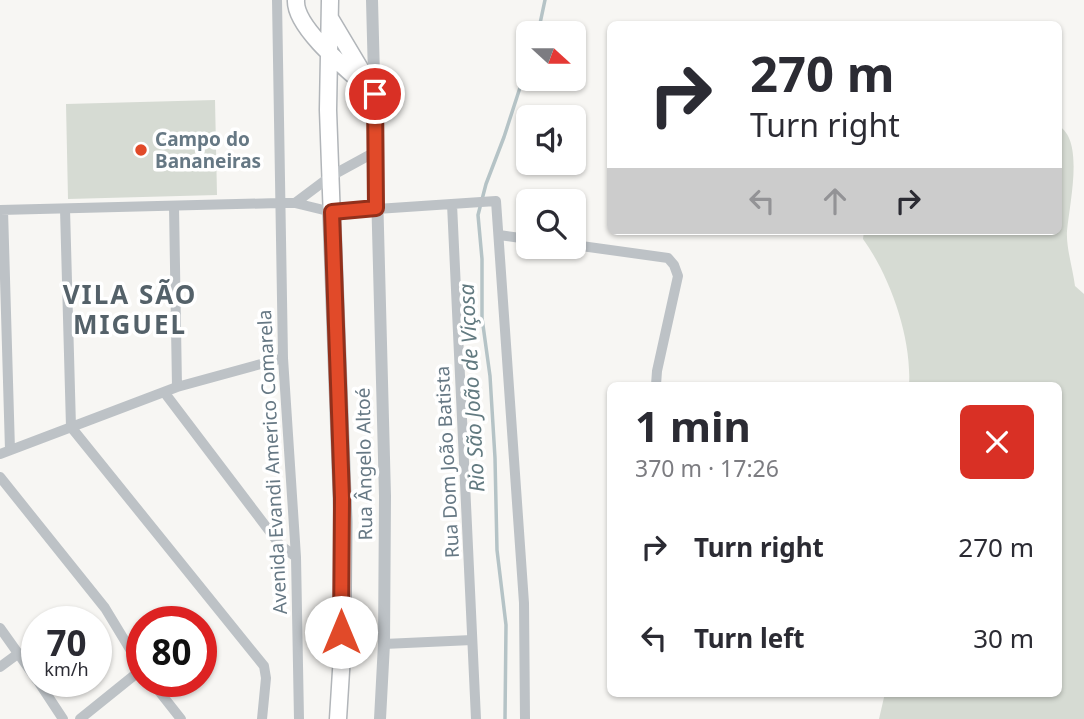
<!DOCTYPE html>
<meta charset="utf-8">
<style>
:root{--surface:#fff;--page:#f7f7f7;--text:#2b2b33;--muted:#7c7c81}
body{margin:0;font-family:"Noto Sans",sans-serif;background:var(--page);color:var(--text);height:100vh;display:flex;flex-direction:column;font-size:26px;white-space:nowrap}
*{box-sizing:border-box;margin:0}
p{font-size:23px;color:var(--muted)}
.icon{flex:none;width:38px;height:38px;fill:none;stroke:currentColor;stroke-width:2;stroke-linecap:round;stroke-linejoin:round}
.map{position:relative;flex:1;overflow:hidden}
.panel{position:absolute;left:607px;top:382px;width:455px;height:315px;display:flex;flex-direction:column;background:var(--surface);border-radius:10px;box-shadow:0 2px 5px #0004}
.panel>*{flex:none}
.top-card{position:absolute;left:607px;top:21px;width:455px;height:214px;border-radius:10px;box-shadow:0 2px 5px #0004;background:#fff;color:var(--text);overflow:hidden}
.needle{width:46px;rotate:111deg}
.buttons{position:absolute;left:516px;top:21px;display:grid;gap:14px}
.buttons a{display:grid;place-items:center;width:70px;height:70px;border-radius:10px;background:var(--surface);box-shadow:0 2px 5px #0004;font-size:35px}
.speed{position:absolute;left:21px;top:606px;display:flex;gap:14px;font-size:35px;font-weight:700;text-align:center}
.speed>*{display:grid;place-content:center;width:91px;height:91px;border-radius:50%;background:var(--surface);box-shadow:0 2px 5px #0004;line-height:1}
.speed small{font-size:18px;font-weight:400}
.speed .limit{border:10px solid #d22;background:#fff;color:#111}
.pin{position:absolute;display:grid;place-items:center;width:60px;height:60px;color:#fff;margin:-30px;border:4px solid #fff;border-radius:50%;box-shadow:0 2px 7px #0007}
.me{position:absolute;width:77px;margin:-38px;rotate:0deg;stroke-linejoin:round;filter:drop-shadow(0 0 5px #0008)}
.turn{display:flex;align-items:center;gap:24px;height:147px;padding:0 28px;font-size:32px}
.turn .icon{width:91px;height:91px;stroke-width:2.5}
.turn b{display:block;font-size:49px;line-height:60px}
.lanes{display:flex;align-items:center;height:66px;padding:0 28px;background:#0003;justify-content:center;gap:35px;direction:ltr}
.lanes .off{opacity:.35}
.round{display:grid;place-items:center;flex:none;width:74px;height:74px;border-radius:10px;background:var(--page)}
.overview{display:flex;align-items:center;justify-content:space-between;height:119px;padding:0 28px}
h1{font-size:42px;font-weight:700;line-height:52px}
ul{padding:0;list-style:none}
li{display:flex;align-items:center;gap:21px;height:91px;padding:0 28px}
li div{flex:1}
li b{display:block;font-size:26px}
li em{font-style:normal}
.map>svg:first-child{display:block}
.green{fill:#d6dbd3}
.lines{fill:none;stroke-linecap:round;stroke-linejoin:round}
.stream{stroke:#b5c3c6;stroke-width:3.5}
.trunk-casing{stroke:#b1b5b9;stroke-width:19}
.minor{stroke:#bdc2c6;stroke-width:10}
.tertiary{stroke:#bdc2c6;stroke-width:12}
.trunk{stroke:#fff;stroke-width:16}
.route-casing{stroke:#92301b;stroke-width:18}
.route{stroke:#e14a29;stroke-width:12}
.poi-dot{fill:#e14a29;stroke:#fff;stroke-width:2.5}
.labels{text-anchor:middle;stroke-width:7;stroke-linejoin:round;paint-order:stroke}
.poi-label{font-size:19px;font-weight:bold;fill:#667884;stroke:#fff;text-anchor:start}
.street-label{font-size:19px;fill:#667884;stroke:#fff}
.water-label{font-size:21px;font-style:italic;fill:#627a80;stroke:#fff}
.district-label{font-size:26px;font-weight:bold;letter-spacing:2px;fill:#546169;stroke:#fff}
</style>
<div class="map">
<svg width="1084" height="719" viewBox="0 0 1084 719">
<rect width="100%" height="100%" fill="#f7f6f3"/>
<path class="green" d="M215 100 217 195 68 199 66 104Z
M1059 126C1084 141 1070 200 1067 231 1066 248 1073 269 1075 286L1084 294V719H879L885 693H1059V385H909C912 338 890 276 863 239L864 231H1059Z"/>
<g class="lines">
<path class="stream" d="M538 33 545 0
M505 719 506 625 497 550 495 458 490 376 482 318V259L478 215 486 184 504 137 528 63"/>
<defs>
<path id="trunk" d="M296 0C294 29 354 75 375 94
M330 0 328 110 343 522 342 655 338 719
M330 18 367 80"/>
</defs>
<use href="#trunk" class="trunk-casing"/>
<path class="minor" d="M277 0 283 358 296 557 299 719
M295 203 331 176 375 152
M452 204 476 719
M174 206 177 387
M65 209 71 427 264 666 266 678 262 719
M0 210 279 203H295L332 212 496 201 524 603 525 719
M3 210 10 450
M499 235 528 239
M574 245 668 258 674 265 678 276 657 371 656 385
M164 392 280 545 296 557
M0 454 177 387 283 358
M0 477 105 608 142 669
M0 628 37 680
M384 644 472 640
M0 667 19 653
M38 681 63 719
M151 681 181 719
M80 719 142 669"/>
<path class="tertiary" d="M372 0 385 496 384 644 380 719"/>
<use href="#trunk" class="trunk"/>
</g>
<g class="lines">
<defs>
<path id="route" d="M341 632 342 498 332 212 376 208 375 94"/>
</defs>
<use href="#route" class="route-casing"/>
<use href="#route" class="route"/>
</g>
<circle class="poi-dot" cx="141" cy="150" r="7"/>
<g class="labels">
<g class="poi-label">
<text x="155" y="146">Campo do<tspan x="155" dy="22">Bananeiras</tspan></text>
</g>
<g class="street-label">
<text transform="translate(272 462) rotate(-93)" y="7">Avenida Evandi Americo Comarela</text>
<text transform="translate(447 462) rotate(-93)" y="7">Rua Dom João Batista</text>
<text transform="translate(364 464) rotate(-91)" y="7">Rua Ângelo Altoé</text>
</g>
<g class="water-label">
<text transform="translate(472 388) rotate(-93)" y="7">Rio São João de Viçosa</text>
</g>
<g class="district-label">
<text x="130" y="304">VILA SÃO<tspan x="130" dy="30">MIGUEL</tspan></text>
</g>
</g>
</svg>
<div class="buttons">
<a><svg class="needle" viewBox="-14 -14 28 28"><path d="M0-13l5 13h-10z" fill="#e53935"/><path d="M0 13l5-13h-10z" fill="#7c7c81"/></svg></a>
<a><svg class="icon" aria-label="sound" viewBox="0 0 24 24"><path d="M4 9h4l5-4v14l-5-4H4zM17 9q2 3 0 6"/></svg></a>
<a><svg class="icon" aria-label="search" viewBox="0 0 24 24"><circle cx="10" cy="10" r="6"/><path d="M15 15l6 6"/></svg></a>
</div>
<div class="speed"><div>70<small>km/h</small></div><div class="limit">80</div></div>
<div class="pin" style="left:375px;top:94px;background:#d93025"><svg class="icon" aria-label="arrive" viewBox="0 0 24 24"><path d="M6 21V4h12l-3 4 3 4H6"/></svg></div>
<svg class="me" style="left:341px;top:632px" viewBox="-20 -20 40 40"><circle r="19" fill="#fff"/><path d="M0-13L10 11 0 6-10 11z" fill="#e14a29"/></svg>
<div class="top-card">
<div class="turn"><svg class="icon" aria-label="right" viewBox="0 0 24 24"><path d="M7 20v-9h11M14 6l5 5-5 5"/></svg><div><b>270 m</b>Turn right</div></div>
<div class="lanes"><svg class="icon off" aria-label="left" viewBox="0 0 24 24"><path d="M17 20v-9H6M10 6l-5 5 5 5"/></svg><svg class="icon off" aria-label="ahead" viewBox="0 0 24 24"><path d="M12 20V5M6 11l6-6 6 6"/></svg><svg class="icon" aria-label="right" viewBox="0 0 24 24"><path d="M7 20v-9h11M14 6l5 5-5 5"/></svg></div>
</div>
<section class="panel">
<div class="overview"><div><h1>1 min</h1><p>370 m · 17:26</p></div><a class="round" style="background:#d93025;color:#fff"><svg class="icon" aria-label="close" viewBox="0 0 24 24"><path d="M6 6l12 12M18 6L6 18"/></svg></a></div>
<ul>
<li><svg class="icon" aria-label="right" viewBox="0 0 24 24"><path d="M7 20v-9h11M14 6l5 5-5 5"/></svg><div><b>Turn right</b></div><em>270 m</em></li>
<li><svg class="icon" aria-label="left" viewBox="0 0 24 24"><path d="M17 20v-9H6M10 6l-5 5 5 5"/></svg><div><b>Turn left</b></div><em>30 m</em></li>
</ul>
</section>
</div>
